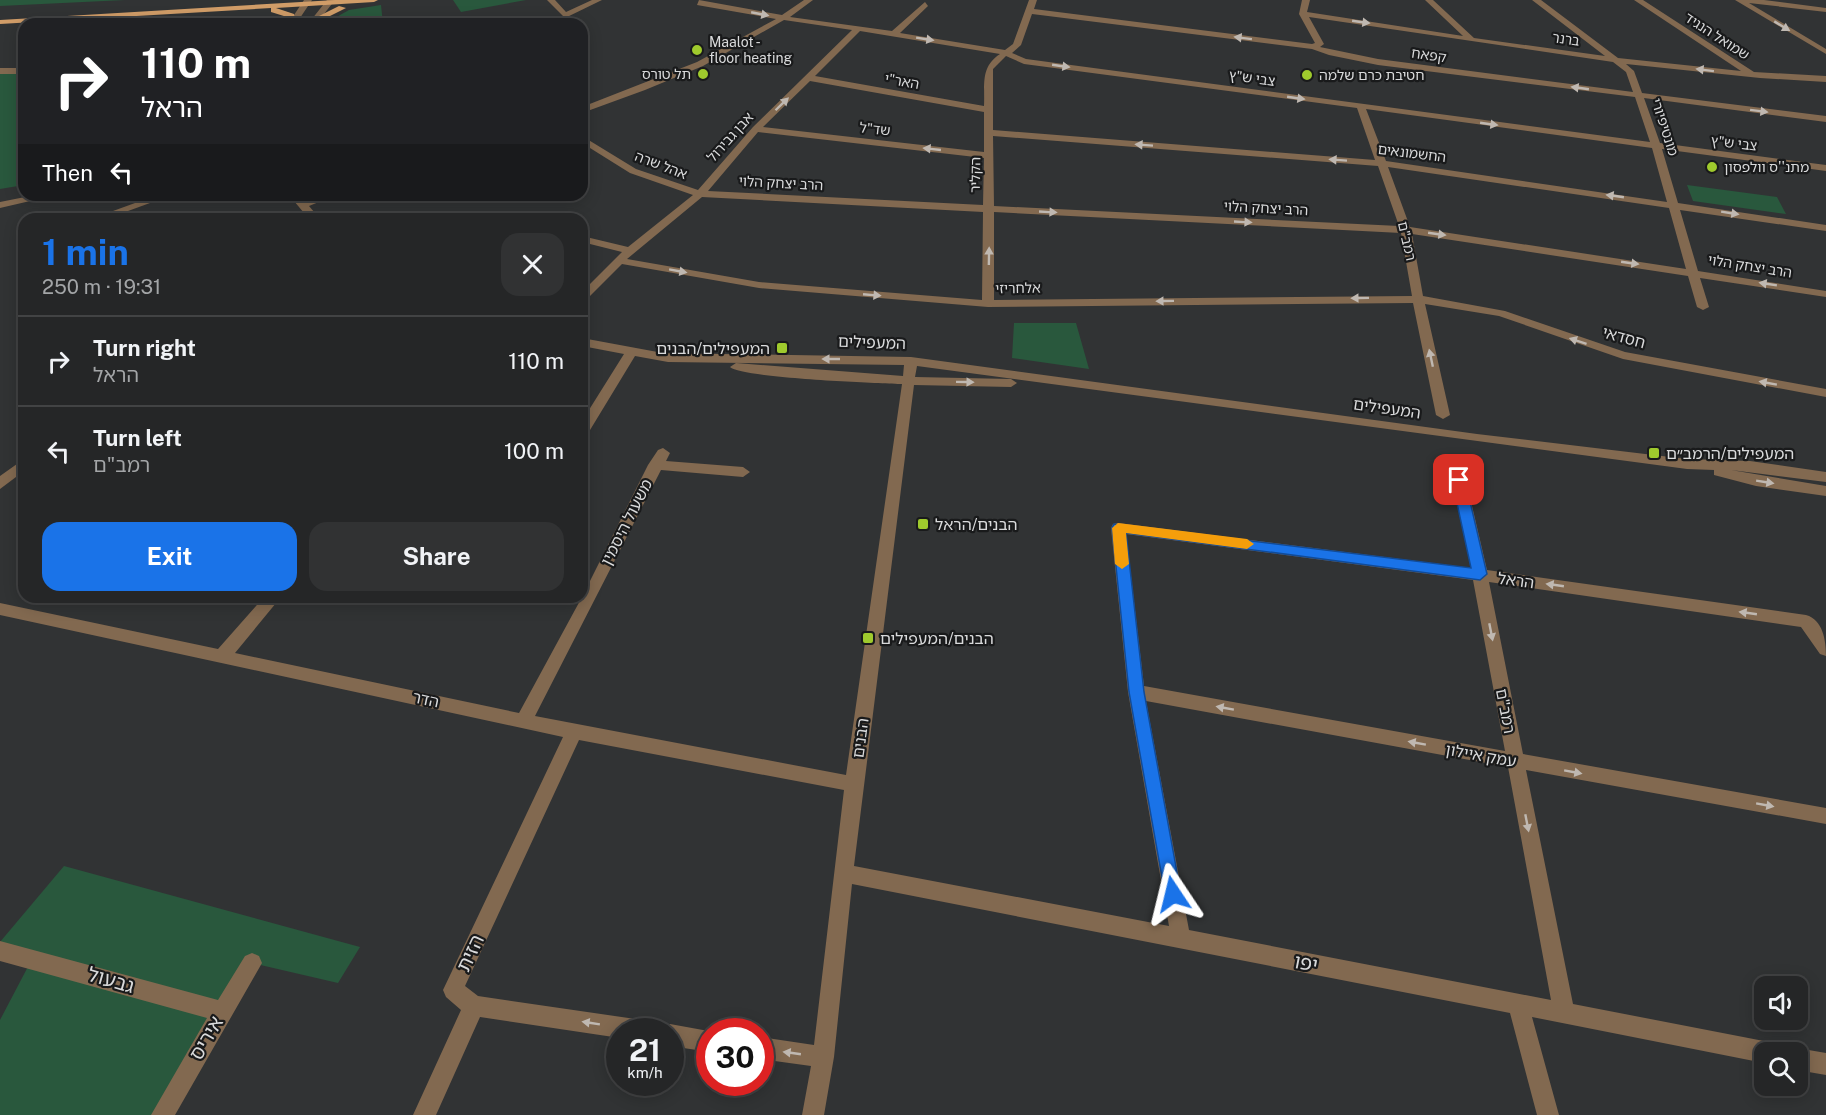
<!DOCTYPE html>
<meta charset="utf-8">
<style>
:root{--surface:#252627;--page:#313233;--text:#f1f3f6;--muted:#a3a5a7;--line:#424344;--accent:#1a73e8}
body{margin:0;font-family:"Public Sans","Noto Sans Hebrew",sans-serif;background:var(--page);color:var(--text);height:100vh;display:flex;flex-direction:column;font-size:22px;white-space:nowrap}
*{box-sizing:border-box;margin:0}
p{font-size:20px;color:var(--muted)}
.icon{flex:none;width:33px;height:33px;fill:none;stroke:currentColor;stroke-width:2;stroke-linecap:round;stroke-linejoin:round}
.map{position:relative;flex:1;overflow:hidden}
.details{position:absolute;left:18px;top:213px;width:570px;height:390px;display:flex;flex-direction:column;background:var(--surface);border-radius:18px;box-shadow:0 3px 15px #0003,0 0 0 2px var(--line)}
.details>*{flex:none}
.guide{position:absolute;left:18px;top:18px;width:570px;height:183px;border-radius:18px;box-shadow:0 3px 15px #0003,0 0 0 2px var(--line);background:#202124;color:#fff;overflow:hidden}
.tools{position:absolute;left:1754px;top:976px;display:grid;gap:12px}
.tools a{display:grid;place-items:center;width:54px;height:54px;border-radius:12px;background:var(--surface);box-shadow:0 3px 15px #0003,0 0 0 2px var(--line);font-size:30px}
.speed{position:absolute;left:606px;top:1018px;display:flex;gap:12px;font-size:30px;font-weight:700;text-align:center}
.speed>*{display:grid;place-content:center;width:78px;height:78px;border-radius:50%;background:var(--surface);box-shadow:0 3px 15px #0003,0 0 0 2px var(--line);line-height:1}
.speed small{font-size:15px;font-weight:400}
.speed .limit{border:9px solid #d22;background:#fff;color:#111}
.pin{position:absolute;display:grid;place-items:center;width:51px;height:51px;color:#fff;margin:-26px;border-radius:12px;box-shadow:0 3px 9px #0006}
.me{position:absolute;width:66px;margin:-33px;rotate:350deg;stroke-linejoin:round;filter:drop-shadow(0 0 4px #0008)}
.turn{display:flex;align-items:center;gap:21px;height:126px;padding:0 24px;font-size:27px}
.turn .icon{width:78px;height:78px;stroke-width:2.5}
.turn b{display:block;font-size:42px;line-height:51px}
.then{display:flex;align-items:center;height:57px;padding:0 24px;background:#0003;gap:12px;font-size:22px}
.round{display:grid;place-items:center;flex:none;width:63px;height:63px;border-radius:18px;background:var(--page)}
.headline{display:flex;align-items:center;justify-content:space-between;height:102px;padding:0 24px}
h1{font-size:36px;font-weight:700;line-height:45px;color:var(--accent)}
.button{display:flex;gap:12px;margin-top:auto;padding:12px 24px}
.button a{flex:1;height:69px;border-radius:18px;background:var(--accent);color:#fff;font-size:24px;font-weight:700;line-height:69px;text-align:center}
.button a+a{background:var(--page);color:var(--text)}
ul{padding:0;list-style:none}
li{display:flex;align-items:center;gap:18px;height:90px;padding:0 24px;border-top:2px solid var(--line)}
li div{flex:1}
li b{display:block;font-size:22px}
li em{font-style:normal}
.map>svg:first-child{display:block}
.green{fill:#29583d}
.lines{fill:none;stroke-linecap:round;stroke-linejoin:round}
.minor{fill:#826950;fill-rule:evenodd}
.major{fill:#d19d68;fill-rule:evenodd}
.oneway{fill:#bfb8b1}
.route{fill:#1a73e8;stroke:#114b97;stroke-width:1.5}
.slow{fill:#f59e0b}
.poi-dot{fill:#9fca2d;stroke:#191a1b;stroke-width:2}
.labels{text-anchor:middle;stroke-width:4.5;stroke-linejoin:round;paint-order:stroke}
.far-street-label{font-size:14px;fill:#d9dadb;stroke:#191a1b}
.far-poi-label{font-size:14px;fill:#d9dadb;stroke:#191a1b;text-anchor:start}
.street-label{font-size:16px;fill:#d9dadb;stroke:#191a1b}
.poi-label{font-size:16px;fill:#d9dadb;stroke:#191a1b;text-anchor:start}
.near-street-label{font-size:20px;fill:#d9dadb;stroke:#191a1b}
</style>
<div class="map">
<svg width="1826" height="1115" viewBox="0 0 1826 1115">
<rect width="100%" height="100%" fill="#313334"/>
<path class="green" d="M0 0H125L0 6Z
M453 0H526L461 12Z
M381 5 383 24H324L349 10Z
M0 74H24V185L0 189Z
M1687 185 1777 197 1786 214 1693 201Z
M1014 323H1076L1089 369 1012 358Z
M64 866 360 947 338 983 252 963 162 1115H0V1020L32 959 0 942Z"/>
<g class="lines">
<path class="minor" d="M304 0H312L296 24H288Z
M327 0H335L316 24H308Z
M547 0H555L566 12 592 0H602L565 18Z
M699 0 782 15 804 0H813L790 17 892 31 925 2 928 6 900 33 1005 50 1013 44 1029 0H1037L1034 9 1312 44 1315 43 1299 14 1302 0H1310L1307 12 1463 36 1425 0H1433L1474 38 1605 56 1532 0H1541L1618 58 1741 71 1634 0H1643L1754 72 1826 76V82L1760 78 1626 64 1634 71 1642 93 1826 116V122L1644 98 1660 143 1826 165V171L1662 149 1678 203 1826 225V231L1680 210 1698 271 1826 291V297L1700 278 1709 307 1703 310 1697 307 1688 276 1412 234 1423 296 1505 311 1625 352 1826 389V397L1623 359 1499 316 1425 304 1450 415 1443 419 1436 415 1413 303 988 307 759 288 622 264 586 300 582 301V292L622 252 582 242V236L628 247 693 195 630 173 582 143V136L636 169 698 190 753 127 852 30 784 20 703 66 645 90 582 113V107L697 62 776 19 697 5ZM1032 14 1312 49 1329 55 1378 65 1635 97 1650 142 1026 59 1012 53 1021 45ZM1309 17 1613 62 1626 72 1633 92 1378 59 1320 47 1324 44ZM860 31 1000 54C980 67 985 85 984 106L815 76ZM1006 56 1024 64 1357 108 1375 160 993 130V69ZM810 81 984 112V152L763 127ZM1366 109 1652 148 1667 202 1386 161ZM758 132 984 158 983 205 708 191ZM993 136 1378 166 1399 226 994 206ZM1388 167 1669 208 1686 269 1410 227ZM702 197 983 212 982 300 759 282 627 259ZM994 212 1401 233 1412 296 994 300Z
M1735 0H1764L1826 8V12L1749 3 1826 49V54Z
M0 68H24V74H0Z
M35 195H56L0 208V202Z
M157 195H172L106 219H91Z
M289 195H299L305 201 321 195H336L309 206 320 219H309Z
M582 338 663 353 911 357 1477 434 1687 459 1750 461 1826 472V482L1731 470 1826 486V496L1756 486 1714 475V470L1687 469 917 366 915 377 1011 379 1017 383 1011 387 914 385 854 866 1169 926 1128 692 1111 528 1113 524 1118 523 1471 568 1452 480 1459 475 1466 480 1487 570 1806 615C1823 620 1826 640 1826 656L1820 654 1801 627 1489 582 1523 754 1826 808V824L1526 770 1573 1004 1769 1042 1777 1045 1780 1053H1764V1063L1532 1017 1559 1115H1537L1510 1013 852 884 834 1057 824 1115H802L811 1066 760 1059V1037L814 1045 844 790 579 740 465 986 478 996 649 1021 657 1024 660 1032H620V1038L480 1017 436 1115H413L461 1010 446 997 443 990 563 737 0 615V603L218 649 264 597H281L235 653 519 713 582 597 648 465 658 450 663 448 670 453 666 461 743 467 750 472 743 477 661 470 535 716 846 775 902 384C876 383 742 378 730 367L736 363 903 376 904 365 668 362 635 356 587 435 582 436V421L624 354 582 346ZM1126 534 1473 580 1505 751 1144 686ZM1146 701 1508 767 1551 1000 1189 930Z
M24 459V471L0 489V476Z
M0 941 218 1000 245 956 252 953 259 956 262 963 175 1115H151L207 1018 0 961Z
M670 1024 714 1032H710V1052L670 1046V1032H661L662 1027Z
M1797 1048 1826 1053V1075L1797 1070V1053H1789Z"/>
<path class="major" d="M335 0H378L374 2 276 8 294 14 296 24H288L287 17 271 12V8L0 24V20Z
M339 6 346 8 318 22 311 20Z"/>
</g>
<defs><path id="oneway-solid" d="M-6-.8H1V-3.2L6.5 0L1 3.2V.8H-6Z" transform="scale(1.5)"/></defs>
<g class="oneway">
<use href="#oneway-solid" transform="translate(760 14) rotate(11)"/>
<use href="#oneway-solid" transform="translate(1361 22) rotate(8)"/>
<use href="#oneway-solid" transform="translate(1782 26) rotate(31)"/>
<use href="#oneway-solid" transform="translate(1243 38) rotate(-173)"/>
<use href="#oneway-solid" transform="translate(925 39) rotate(9)"/>
<use href="#oneway-solid" transform="translate(1061 66) rotate(8)"/>
<use href="#oneway-solid" transform="translate(1705 70) rotate(-173)"/>
<use href="#oneway-solid" transform="translate(1580 88) rotate(-172)"/>
<use href="#oneway-solid" transform="translate(1296 98) rotate(8)"/>
<use href="#oneway-solid" transform="translate(782 104) rotate(-44)"/>
<use href="#oneway-solid" transform="translate(1759 111) rotate(7)"/>
<use href="#oneway-solid" transform="translate(1489 124) rotate(8)"/>
<use href="#oneway-solid" transform="translate(1144 145) rotate(-176)"/>
<use href="#oneway-solid" transform="translate(932 149) rotate(-174)"/>
<use href="#oneway-solid" transform="translate(1338 160) rotate(-176)"/>
<use href="#oneway-solid" transform="translate(1615 196) rotate(-172)"/>
<use href="#oneway-solid" transform="translate(1048 212) rotate(3)"/>
<use href="#oneway-solid" transform="translate(1730 213) rotate(9)"/>
<use href="#oneway-solid" transform="translate(1243 222) rotate(3)"/>
<use href="#oneway-solid" transform="translate(1437 234) rotate(8)"/>
<use href="#oneway-solid" transform="translate(989 256) rotate(-89)"/>
<use href="#oneway-solid" transform="translate(1630 263) rotate(8)"/>
<use href="#oneway-solid" transform="translate(678 271) rotate(10)"/>
<use href="#oneway-solid" transform="translate(1768 284) rotate(-171)"/>
<use href="#oneway-solid" transform="translate(872 295) rotate(5)"/>
<use href="#oneway-solid" transform="translate(1360 298) rotate(179)"/>
<use href="#oneway-solid" transform="translate(1165 301) rotate(179)"/>
<use href="#oneway-solid" transform="translate(1578 341) rotate(-162)"/>
<use href="#oneway-solid" transform="translate(1431 358) rotate(-102)"/>
<use href="#oneway-solid" transform="translate(831 359) rotate(180)"/>
<use href="#oneway-solid" transform="translate(965 382) rotate(1)"/>
<use href="#oneway-solid" transform="translate(1768 383) rotate(-170)"/>
<use href="#oneway-solid" transform="translate(1765 482) rotate(9)"/>
<use href="#oneway-solid" transform="translate(1555 585) rotate(-172)"/>
<use href="#oneway-solid" transform="translate(1748 613) rotate(-172)"/>
<use href="#oneway-solid" transform="translate(1491 632) rotate(79)"/>
<use href="#oneway-solid" transform="translate(1225 708) rotate(-170)"/>
<use href="#oneway-solid" transform="translate(1417 743) rotate(-170)"/>
<use href="#oneway-solid" transform="translate(1573 772) rotate(10)"/>
<use href="#oneway-solid" transform="translate(1765 805) rotate(10)"/>
<use href="#oneway-solid" transform="translate(1527 823) rotate(79)"/>
<use href="#oneway-solid" transform="translate(591 1023) rotate(-171)"/>
<use href="#oneway-solid" transform="translate(792 1053) rotate(-172)"/>
</g>
<path class="route" d="M1459 475 1465 480 1487 574 1480 580 1126 533 1144 692 1181 894 1179 900 1173 902 1166 900 1129 692 1112 528 1114 524 1471 568 1452 480Z"/>
<path class="slow" d="M1118 523 1247 539 1254 544 1247 549 1126 533 1129 564 1122 569 1115 564 1112 528Z"/>
<g class="poi-dot">
<circle cx="697" cy="50" r="6"/>
<circle cx="703" cy="74" r="6"/>
<circle cx="1307" cy="75" r="6"/>
<circle cx="1712" cy="167" r="6"/>
<rect x="776" y="342" width="12" height="12" rx="3"/>
<rect x="1648" y="447" width="12" height="12" rx="3"/>
<rect x="917" y="518" width="12" height="12" rx="3"/>
<rect x="862" y="632" width="12" height="12" rx="3"/>
</g>
<g class="labels">
<g class="far-street-label">
<text transform="translate(1717 36) rotate(33)" y="5">שמואל הנגיד</text>
<text transform="translate(1566 39) rotate(8)" y="5">ברנר</text>
<text transform="translate(1429 55) rotate(8)" y="5">קפאח</text>
<text transform="translate(1252 78) rotate(8)" y="5">צבי ש"ץ</text>
<text transform="translate(902 81) rotate(10)" y="5">האר"י</text>
<text transform="translate(1665 127) rotate(72)" y="5">מונטיפיורי</text>
<text transform="translate(875 129) rotate(6)" y="5">שד"ל</text>
<text transform="translate(730 137) rotate(-48)" y="5">אבן גבירול</text>
<text transform="translate(1734 143) rotate(7)" y="5">צבי ש"ץ</text>
<text transform="translate(1412 153) rotate(7)" y="5">החשמונאים</text>
<text transform="translate(661 165) rotate(21)" y="5">אהל שרה</text>
<text transform="translate(975 175) rotate(-89)" y="5">הקליר</text>
<text transform="translate(781 183) rotate(3)" y="5">הרב יצחק הלוי</text>
<text transform="translate(1266 208) rotate(3)" y="5">הרב יצחק הלוי</text>
<text transform="translate(1407 241) rotate(77)" y="5">רמב"ם</text>
<text transform="translate(1750 266) rotate(9)" y="5">הרב יצחק הלוי</text>
<text transform="translate(1018 288) rotate(-1)" y="5">אלחריזי</text>
</g>
<g class="far-poi-label">
<text x="709" y="47">Maalot -<tspan x="709" dy="16">floor heating</tspan></text>
<text x="691" y="79" text-anchor="end">תל טורס</text>
<text x="1319" y="80">חטיבת כרם שלמה</text>
<text x="1724" y="172">מתנ''ס וולפסון</text>
</g>
<g class="street-label">
<text transform="translate(1624 337) rotate(15)" y="6">חסדאי</text>
<text transform="translate(872 342) rotate(2)" y="6">המעפילים</text>
<text transform="translate(1387 408) rotate(8)" y="6">המעפילים</text>
<text transform="translate(626 522) rotate(-63)" y="6">משעול היסמין</text>
<text transform="translate(1516 580) rotate(8)" y="6">הראל</text>
<text transform="translate(426 699) rotate(12)" y="6">הדר</text>
<text transform="translate(1506 711) rotate(79)" y="6">רמב"ם</text>
<text transform="translate(860 738) rotate(-82)" y="6">הבנים</text>
<text transform="translate(1481 755) rotate(10)" y="6">עמק איילון</text>
</g>
<g class="poi-label">
<text x="770" y="354" text-anchor="end">המעפילים/הבנים</text>
<text x="1666" y="459">המעפילים/הרמב״ם</text>
<text x="935" y="530">הבנים/הראל</text>
<text x="880" y="644">הבנים/המעפילים</text>
</g>
<g class="near-street-label">
<text transform="translate(470 953) rotate(-65)" y="7">הזית</text>
<text transform="translate(1306 963) rotate(11)" y="7">יפו</text>
<text transform="translate(111 980) rotate(16)" y="7">גבעול</text>
<text transform="translate(206 1038) rotate(-60)" y="7">איריס</text>
</g>
</g>
</svg>
<div class="tools">
<a><svg class="icon" aria-label="sound" viewBox="0 0 24 24"><path d="M4 9h4l5-4v14l-5-4H4zM17 9q2 3 0 6"/></svg></a>
<a><svg class="icon" aria-label="search" viewBox="0 0 24 24"><circle cx="10" cy="10" r="6"/><path d="M15 15l6 6"/></svg></a>
</div>
<div class="speed"><div>21<small>km/h</small></div><div class="limit">30</div></div>
<div class="pin" style="left:1459px;top:480px;background:#d93025"><svg class="icon" aria-label="arrive" viewBox="0 0 24 24"><path d="M6 21V4h12l-3 4 3 4H6"/></svg></div>
<svg class="me" style="left:1173px;top:894px" viewBox="-20 -20 40 40"><path d="M0-17L14 15 0 8-14 15z" fill="#1a73e8" stroke="#fff" stroke-width="4"/></svg>
<div class="guide">
<div class="turn"><svg class="icon" aria-label="right" viewBox="0 0 24 24"><path d="M7 20v-9h11M14 6l5 5-5 5"/></svg><div><b>110 m</b>הראל</div></div>
<div class="then">Then<svg class="icon" aria-label="left" viewBox="0 0 24 24"><path d="M17 20v-9H6M10 6l-5 5 5 5"/></svg></div>
</div>
<section class="details">
<div class="headline"><div><h1>1 min</h1><p>250 m · 19:31</p></div><a class="round"><svg class="icon" aria-label="close" viewBox="0 0 24 24"><path d="M6 6l12 12M18 6L6 18"/></svg></a></div>
<ul>
<li><svg class="icon" aria-label="right" viewBox="0 0 24 24"><path d="M7 20v-9h11M14 6l5 5-5 5"/></svg><div><b>Turn right</b><p>הראל</p></div><em>110 m</em></li>
<li><svg class="icon" aria-label="left" viewBox="0 0 24 24"><path d="M17 20v-9H6M10 6l-5 5 5 5"/></svg><div><b>Turn left</b><p>רמב&quot;ם</p></div><em>100 m</em></li>
</ul>
<div class="button"><a>Exit</a><a>Share</a></div>
</section>
</div>
